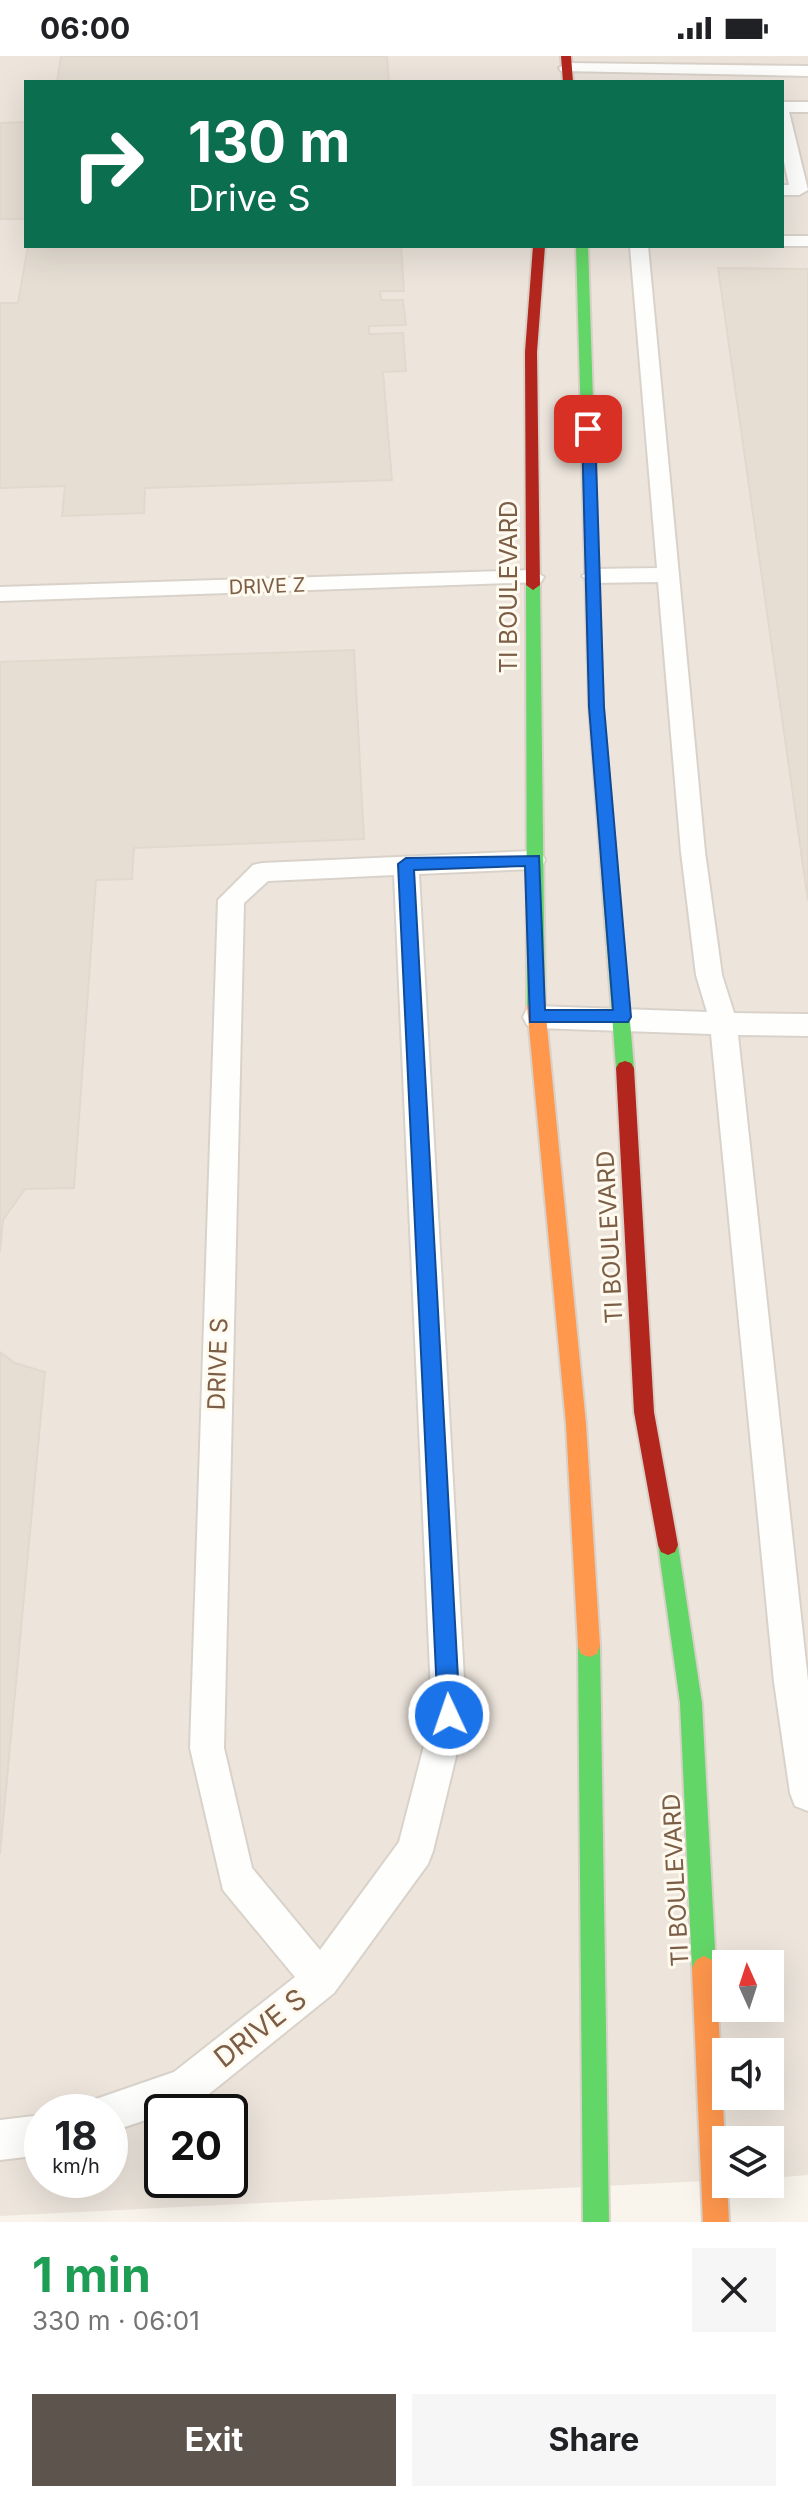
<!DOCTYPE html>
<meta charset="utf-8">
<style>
:root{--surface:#fff;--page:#f6f6f6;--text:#202124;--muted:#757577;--accent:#5d544e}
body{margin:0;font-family:Inter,sans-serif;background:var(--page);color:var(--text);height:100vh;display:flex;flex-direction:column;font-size:30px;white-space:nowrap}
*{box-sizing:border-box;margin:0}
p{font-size:26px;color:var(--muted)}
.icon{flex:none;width:44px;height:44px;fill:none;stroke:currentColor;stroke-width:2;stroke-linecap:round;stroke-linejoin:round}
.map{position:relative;height:2166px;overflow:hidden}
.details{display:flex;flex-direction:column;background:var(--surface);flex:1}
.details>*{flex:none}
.guide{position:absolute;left:24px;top:24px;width:760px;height:168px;border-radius:0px;box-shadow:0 8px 32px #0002;background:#0b6e4f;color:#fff;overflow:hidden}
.needle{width:52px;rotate:357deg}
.fabs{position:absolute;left:712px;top:1894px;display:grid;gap:16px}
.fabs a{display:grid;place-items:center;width:72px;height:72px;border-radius:0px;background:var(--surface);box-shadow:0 8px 32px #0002;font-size:40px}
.speed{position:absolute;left:24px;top:2038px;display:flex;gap:16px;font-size:40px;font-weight:700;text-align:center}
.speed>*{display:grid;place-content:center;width:104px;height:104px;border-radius:50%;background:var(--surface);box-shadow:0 8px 32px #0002;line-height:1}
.speed small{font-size:20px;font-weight:400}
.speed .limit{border:4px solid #111;border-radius:12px;background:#fff;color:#111}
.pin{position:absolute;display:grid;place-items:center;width:68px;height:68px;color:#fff;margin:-34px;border-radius:16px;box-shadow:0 4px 12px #0006}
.me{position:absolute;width:88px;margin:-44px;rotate:357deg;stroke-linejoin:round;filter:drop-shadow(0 0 6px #0008)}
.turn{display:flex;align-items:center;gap:28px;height:168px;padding:0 32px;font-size:36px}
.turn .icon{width:104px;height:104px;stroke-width:2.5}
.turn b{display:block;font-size:56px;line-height:68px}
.round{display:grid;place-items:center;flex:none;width:84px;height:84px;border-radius:0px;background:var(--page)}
.overview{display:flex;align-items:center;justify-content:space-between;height:136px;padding:0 32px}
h1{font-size:48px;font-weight:700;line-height:60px;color:#1e9e55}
.cta{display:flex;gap:16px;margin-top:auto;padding:16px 32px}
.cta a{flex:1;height:92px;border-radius:0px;background:var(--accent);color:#fff;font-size:32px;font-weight:700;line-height:92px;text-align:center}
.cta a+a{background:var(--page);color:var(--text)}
.status{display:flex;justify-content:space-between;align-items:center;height:56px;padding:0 40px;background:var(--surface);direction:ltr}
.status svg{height:22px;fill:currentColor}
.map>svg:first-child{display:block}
.industrial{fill:#ede5dc;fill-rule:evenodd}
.building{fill:#e6ded3;stroke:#e3d8cd;stroke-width:2}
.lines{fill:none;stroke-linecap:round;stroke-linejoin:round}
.lane-casing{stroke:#d9d2ca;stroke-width:4}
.fast-casing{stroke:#d9d1c8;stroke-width:4}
.slow-casing{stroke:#d9d1c8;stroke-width:4}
.jam-casing{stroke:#d9d1c8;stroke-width:4}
.lane{fill:#fefefc;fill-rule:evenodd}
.fast{fill:#63d668;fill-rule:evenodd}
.slow{fill:#ff974d;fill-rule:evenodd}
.jam{fill:#b3261e;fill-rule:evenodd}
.route{fill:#1a73e8;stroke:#114b97;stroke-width:2}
.labels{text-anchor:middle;stroke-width:6;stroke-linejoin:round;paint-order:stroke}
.far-street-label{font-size:20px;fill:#7c5e47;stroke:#fffaef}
.street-label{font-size:24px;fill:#7c5e47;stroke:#fffaef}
.near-street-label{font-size:28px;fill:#7c5e47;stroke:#fffaef}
</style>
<div class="status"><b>06:00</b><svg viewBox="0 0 49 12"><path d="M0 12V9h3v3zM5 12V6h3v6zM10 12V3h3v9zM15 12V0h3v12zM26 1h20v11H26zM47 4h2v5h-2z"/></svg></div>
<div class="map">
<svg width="808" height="2166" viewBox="0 0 808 2166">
<rect width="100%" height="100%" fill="#f9f5ec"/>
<path class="industrial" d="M0 0H808V2119L770 2122V2084H726V2124L0 2160ZM26 26H782V190H26ZM726 1908H770V1952H726ZM726 1996H770V2040H726ZM42 2056H110V2124H42ZM162 2056H230V2124H162Z"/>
<path class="building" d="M61 0H387L389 26H57Z
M26 66V163H0V67Z
M28 190H401L404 235H380L381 244H403L406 269 369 270V278L403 277 406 315 383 316 392 424 145 432 144 457 62 460 65 430 0 432V247H18Z
M718 212 808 213V845Z
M354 594 364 783 134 792 132 823 96 824 74 1132 25 1133 3 1164 0 1196V606Z
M0 1296 15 1307 45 1316 0 1798Z"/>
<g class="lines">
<defs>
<path id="lane" d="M567 7 808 10V20L561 15 559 12Z
M782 46H808V56H789L808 134 799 139H782V129H789L782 96Z
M782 180H808V190H781Z
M630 190H648L705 796 722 919 734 957 808 958V980L738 979 808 1625V1755L795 1750 790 1737 774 1626 711 978 536 972 527 969 523 961 527 953 536 950 707 956 696 919 681 796 658 526 593 527 582 520 593 513 657 512Z
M533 514 544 521 541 526 0 545V531Z
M533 795 542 797 545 804 542 811 533 813 419 818 466 1659 433 1795 428 1808 334 1937 199 2046 110 2076V2056H91L96 2043 174 2016 295 1921 223 1834 190 1692 218 844 253 809 262 807ZM394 819 432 1659 399 1786 320 1894 252 1812 224 1692 244 847 268 825Z
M42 2059V2099L0 2104V2064Z"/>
<path id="fast" d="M576 190H588L603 651 634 1012 631 1017H619L616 1012 589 651Z
M533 524 540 529 545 950 536 957 527 950 526 529Z
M668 1479 675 1482 678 1489 702 1647 716 1912 712 1920 704 1924 696 1920 692 1912 680 1647 658 1489 661 1482Z
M589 1579 597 1582 600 1590 609 2166H583L578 1590 581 1582Z"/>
<path id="slow" d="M536 943 545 950 586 1368 600 1590 597 1598 589 1601 581 1598 578 1590 566 1368 527 950Z
M704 1900 712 1904 716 1912 729 2166H703L692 1912 696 1904Z"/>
<path id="jam" d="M561 0H571L573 26H563Z
M533 190H545L537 296 540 529 533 534 526 529 525 296Z
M625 1005 631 1007 634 1012 654 1356 678 1489 675 1496 668 1499 661 1496 658 1489 634 1356 616 1012 619 1007Z"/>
</defs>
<use href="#lane" class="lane-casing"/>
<use href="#fast" class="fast-casing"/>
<use href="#slow" class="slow-casing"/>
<use href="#jam" class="jam-casing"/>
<use href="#lane" class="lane"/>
<use href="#fast" class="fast"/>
<use href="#slow" class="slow"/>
<use href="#jam" class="jam"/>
</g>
<path class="route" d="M588 369 595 373 604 651 631 961 628 966H530L525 810 414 814 460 1659 457 1667 449 1671 441 1667 438 1659 398 808 406 802 539 800 545 954H613L589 651 582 373Z"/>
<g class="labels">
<g class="far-street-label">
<text transform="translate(267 530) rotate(-2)" y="7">DRIVE Z</text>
</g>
<g class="street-label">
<text transform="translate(509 531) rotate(-90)" y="8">TI BOULEVARD</text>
<text transform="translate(610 1181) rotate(-93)" y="8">TI BOULEVARD</text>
<text transform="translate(218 1308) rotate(-88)" y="8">DRIVE S</text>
<text transform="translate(676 1824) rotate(-93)" y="8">TI BOULEVARD</text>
</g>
<g class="near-street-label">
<text transform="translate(260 1972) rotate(-38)" y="10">DRIVE S</text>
</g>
</g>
</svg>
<div class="fabs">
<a><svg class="needle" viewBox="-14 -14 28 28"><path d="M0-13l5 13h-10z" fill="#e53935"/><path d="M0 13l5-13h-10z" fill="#757577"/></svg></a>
<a><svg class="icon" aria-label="sound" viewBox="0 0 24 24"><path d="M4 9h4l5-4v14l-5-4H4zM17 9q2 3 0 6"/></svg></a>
<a><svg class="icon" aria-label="layers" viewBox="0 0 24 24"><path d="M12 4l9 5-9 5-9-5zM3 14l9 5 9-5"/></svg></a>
</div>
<div class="speed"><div>18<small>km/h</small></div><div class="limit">20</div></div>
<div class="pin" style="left:588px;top:373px;background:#d93025"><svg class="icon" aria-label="arrive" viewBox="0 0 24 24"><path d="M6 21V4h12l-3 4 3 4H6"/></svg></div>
<svg class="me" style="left:449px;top:1659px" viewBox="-20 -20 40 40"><circle r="17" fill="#1a73e8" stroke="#fff" stroke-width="3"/><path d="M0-11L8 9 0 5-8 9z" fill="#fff"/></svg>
<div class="guide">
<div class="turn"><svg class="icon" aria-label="right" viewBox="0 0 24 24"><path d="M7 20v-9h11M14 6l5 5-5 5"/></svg><div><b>130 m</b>Drive S</div></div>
</div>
</div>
<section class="details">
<div class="overview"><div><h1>1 min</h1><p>330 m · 06:01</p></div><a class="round"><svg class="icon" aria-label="close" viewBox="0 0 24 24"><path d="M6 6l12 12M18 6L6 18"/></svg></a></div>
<div class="cta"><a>Exit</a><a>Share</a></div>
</section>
